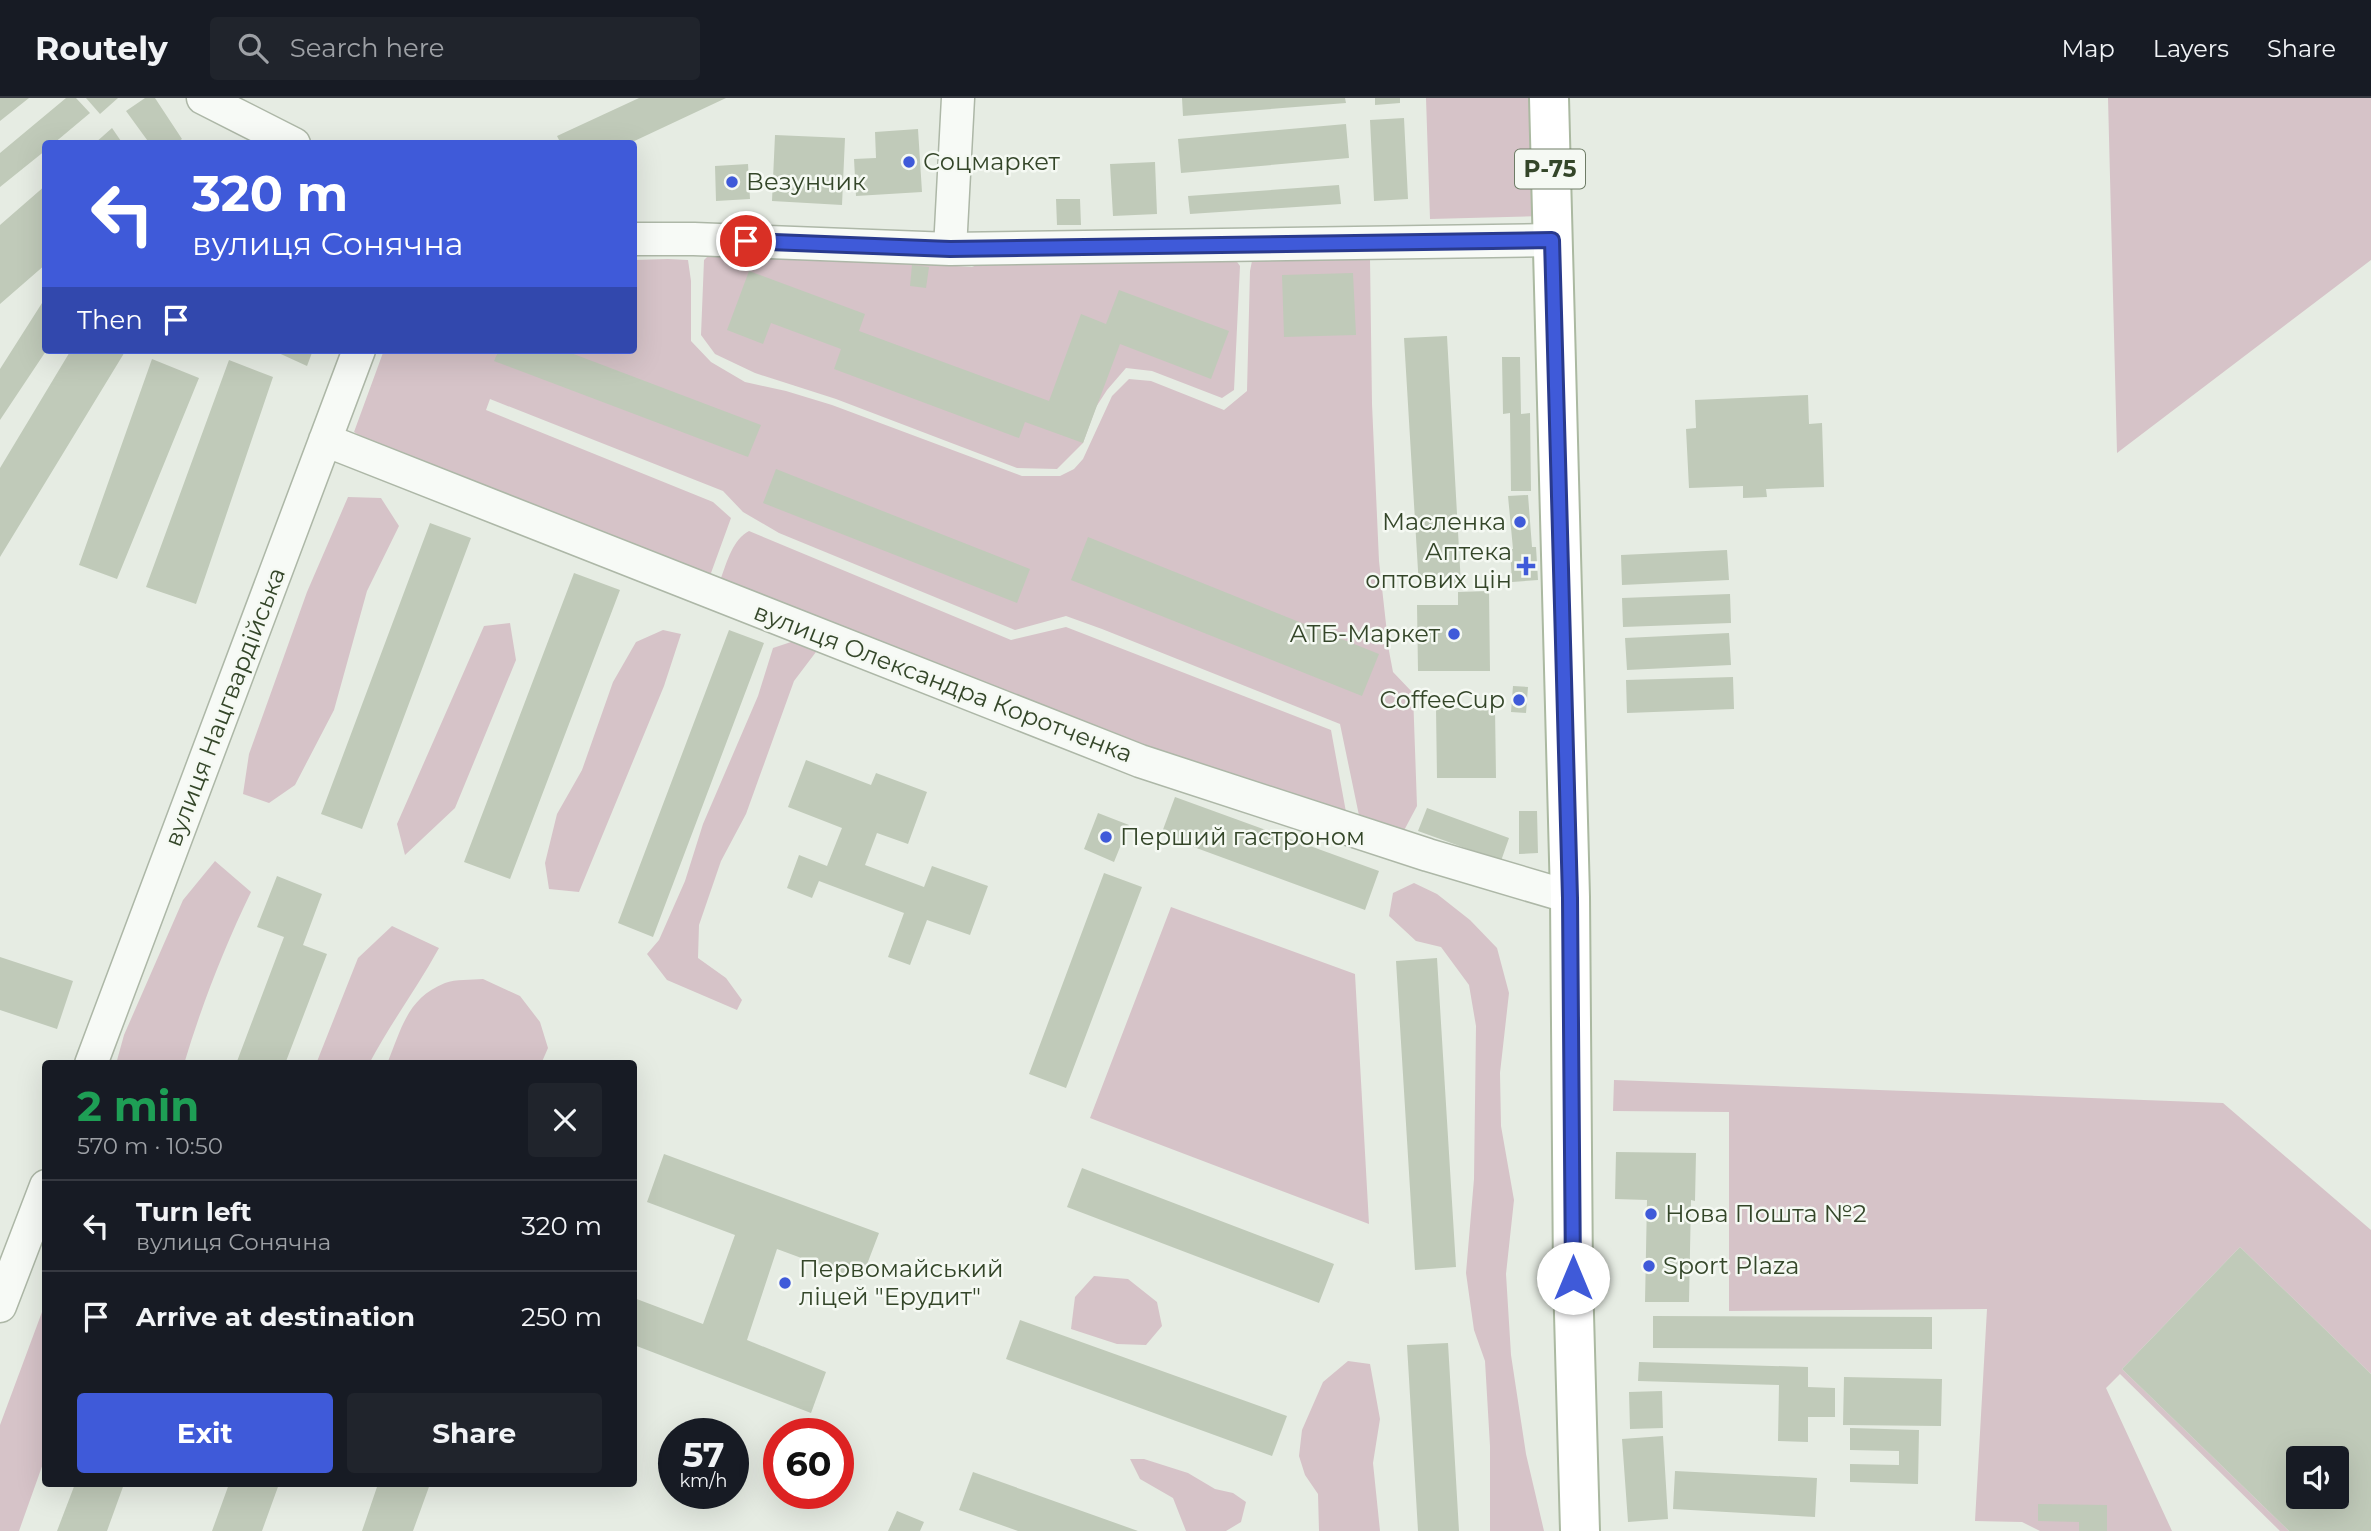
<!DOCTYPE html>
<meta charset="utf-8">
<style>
:root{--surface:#171b24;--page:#20242c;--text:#f1f3f6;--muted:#9ea1a6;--line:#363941;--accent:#3f5ad9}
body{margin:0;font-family:Montserrat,sans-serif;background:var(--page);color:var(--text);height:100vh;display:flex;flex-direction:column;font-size:26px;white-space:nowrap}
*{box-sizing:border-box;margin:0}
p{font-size:23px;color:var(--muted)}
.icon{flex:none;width:38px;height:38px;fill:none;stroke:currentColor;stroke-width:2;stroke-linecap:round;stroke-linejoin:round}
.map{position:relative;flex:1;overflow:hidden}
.sheet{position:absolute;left:42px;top:962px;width:595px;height:427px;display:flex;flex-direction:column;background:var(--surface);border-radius:7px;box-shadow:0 7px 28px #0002}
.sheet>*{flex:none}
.guide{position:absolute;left:42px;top:42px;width:595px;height:214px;border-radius:7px;box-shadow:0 7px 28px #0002;background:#3f5ad9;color:#fff;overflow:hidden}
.fabs{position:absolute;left:2286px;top:1348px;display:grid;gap:14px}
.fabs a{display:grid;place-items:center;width:63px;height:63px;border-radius:7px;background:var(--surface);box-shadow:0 7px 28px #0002;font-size:35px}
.speed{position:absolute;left:658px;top:1320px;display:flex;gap:14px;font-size:35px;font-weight:700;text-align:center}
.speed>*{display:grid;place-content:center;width:91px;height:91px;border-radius:50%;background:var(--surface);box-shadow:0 7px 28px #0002;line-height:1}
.speed small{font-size:18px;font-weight:400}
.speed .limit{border:10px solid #d22;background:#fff;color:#111}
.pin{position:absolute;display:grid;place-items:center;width:60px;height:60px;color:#fff;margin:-30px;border:4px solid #fff;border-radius:50%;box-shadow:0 2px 7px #0007}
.me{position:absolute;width:77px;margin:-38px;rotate:0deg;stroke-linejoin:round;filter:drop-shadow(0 0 5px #0008)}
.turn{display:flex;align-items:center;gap:24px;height:147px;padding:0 35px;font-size:32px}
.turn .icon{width:91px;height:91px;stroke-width:2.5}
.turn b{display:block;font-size:49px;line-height:60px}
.then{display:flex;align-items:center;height:66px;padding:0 35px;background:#0003;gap:14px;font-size:26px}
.round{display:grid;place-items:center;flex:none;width:74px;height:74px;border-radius:7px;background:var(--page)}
.overview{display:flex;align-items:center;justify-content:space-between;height:119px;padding:0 35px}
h1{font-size:42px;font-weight:700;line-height:52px;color:#1e9e55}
.cta{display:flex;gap:14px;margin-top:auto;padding:14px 35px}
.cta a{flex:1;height:80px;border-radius:7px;background:var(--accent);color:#fff;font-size:28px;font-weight:700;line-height:80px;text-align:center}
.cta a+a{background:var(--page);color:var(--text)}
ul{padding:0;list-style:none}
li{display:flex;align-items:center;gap:21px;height:91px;padding:0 35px;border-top:2px solid var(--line)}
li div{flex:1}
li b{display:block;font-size:26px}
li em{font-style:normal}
header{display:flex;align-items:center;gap:42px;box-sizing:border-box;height:98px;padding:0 35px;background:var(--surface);border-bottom:2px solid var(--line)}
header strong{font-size:33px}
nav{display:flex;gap:38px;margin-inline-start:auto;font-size:24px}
.search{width:490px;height:63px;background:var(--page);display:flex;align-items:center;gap:18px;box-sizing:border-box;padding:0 24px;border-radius:7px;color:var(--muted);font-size:26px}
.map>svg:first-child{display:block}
.green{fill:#d6c3c8}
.building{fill:#c0cab9;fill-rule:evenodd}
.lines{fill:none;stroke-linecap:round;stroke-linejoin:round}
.minor-casing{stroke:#adb7a7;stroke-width:35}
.major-casing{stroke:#abb9a1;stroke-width:42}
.minor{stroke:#f7faf6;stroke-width:32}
.major{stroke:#fff;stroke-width:38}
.route-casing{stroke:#293a8d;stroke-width:18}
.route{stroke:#3f5ad9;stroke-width:12}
.poi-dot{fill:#3f5ad9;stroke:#f5f9f3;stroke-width:2.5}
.labels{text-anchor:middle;stroke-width:5;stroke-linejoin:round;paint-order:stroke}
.shield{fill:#f5f9f3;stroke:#6e7c66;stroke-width:2}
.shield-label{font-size:23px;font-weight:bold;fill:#344629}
.poi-label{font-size:24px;fill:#344629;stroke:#f5f9f3;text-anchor:start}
.street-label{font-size:24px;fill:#344629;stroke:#f5f9f3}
</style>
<header>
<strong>Routely</strong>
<div class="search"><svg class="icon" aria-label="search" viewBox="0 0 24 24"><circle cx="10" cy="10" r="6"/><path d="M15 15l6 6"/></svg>Search here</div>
<nav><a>Map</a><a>Layers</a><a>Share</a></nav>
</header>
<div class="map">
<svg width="2371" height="1433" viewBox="0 0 2371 1433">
<rect width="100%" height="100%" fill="#e6ece3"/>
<path class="green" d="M1426 0H1539L1543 118 1430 121Z
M2108 0H2371V162L2117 355Z
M712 154 836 160 972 169 984 164 1235 161 1240 168 1234 292 1222 300 1152 273 1126 270 1107 292 1096 309 1083 345 1057 371 1017 370 836 301 755 275 715 256 701 237 704 162Z
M668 161 688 162 691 183V243L711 264 745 284 786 293 832 307 1022 378H1060L1074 371 1083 361 1112 298 1129 281 1151 283 1224 312 1247 293 1250 173 1252 163 1370 161 1372 306 1379 463 1389 553 1393 574 1413 595 1417 708 1400 740 1361 727 1340 626 1102 531 1066 518 1015 532 779 435 743 414 723 393 490 301 486 312 713 404 731 420 711 475 699 480 381 351 354 334 384 252H634V162Z
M348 399 381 400 399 428 367 493 334 612 295 687 269 705 243 696 249 656 307 494Z
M749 433 1011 542 1066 529 1331 632 1346 714 1159 663 727 488 721 480C727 464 733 441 749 433Z
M510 525 516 562 455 710 405 757 397 726 484 528Z
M663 532 681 536 664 588 579 794 549 791 545 765 557 716 582 672 613 584 636 544Z
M794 543 819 550 794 583 746 716 721 763 699 827 698 860 726 880 742 902 737 912 667 882 647 856 659 842 685 783 703 726 758 598 773 550Z
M215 763 251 794C224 850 202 906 184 966H116L124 937 183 802Z
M1414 785 1437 796 1470 822 1497 850 1509 895 1500 975 1501 1028 1514 1102 1506 1176 1511 1257 1526 1356 1544 1433H1490V1348L1485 1263 1474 1232 1466 1175 1474 1081 1476 928 1469 887 1441 849 1416 843 1389 818 1393 795Z
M1171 809 1355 876 1369 1126 1090 1020Z
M392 828 439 850C417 890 390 926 369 966H316L358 860Z
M483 881 520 898 540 924 548 950 541 966H387C401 932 407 900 445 885 456 881 471 882 483 881Z
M1614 982 2223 1005 2371 1132V1276L2240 1149 2122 1271 2289 1433H2280L2120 1276 2106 1290 2172 1433H2040L2022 1424 1975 1423 1987 1211 1729 1213V1014L1613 1013Z
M1094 1178 1128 1181 1157 1204 1162 1228 1146 1247 1117 1246 1071 1231 1075 1199Z
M42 1214H46L45 1360 19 1433H0V1327Z
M1348 1263 1370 1266 1380 1321 1373 1365 1380 1433H1319L1318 1396 1305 1377 1299 1358 1302 1332 1323 1284Z
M1130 1361H1144L1188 1375 1215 1391 1233 1395 1246 1404 1241 1424 1226 1433H1186L1173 1400 1140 1381Z"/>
<path class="building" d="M0 0H29L0 23Z
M66 0H76L90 15 53 46H46V52L0 89V55Z
M86 0H118L100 16Z
M145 0H155L182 41 175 46H150L126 13Z
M639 0H726L628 46H561L557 38Z
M1182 0H1345L1346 5 1183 18Z
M1375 0H1400V5L1375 7Z
M1404 20 1408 101 1374 103 1370 22Z
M1346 26 1349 60 1181 75 1178 41Z
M112 30 123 46H94Z
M918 31 922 94 856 98 854 61 876 60 875 34Z
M775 37 845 40 842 107 772 103Z
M1155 64 1157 116 1113 118 1110 66Z
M748 66 750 101 716 103 715 68Z
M46 87V166L0 206V127Z
M1339 87 1341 106 1190 116 1188 98Z
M1056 101H1080L1081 127H1057Z
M912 167 929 169 926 190 910 188Z
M749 173 865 216 859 233 1049 303 1081 216 1106 226 1119 192 1229 233 1211 281 1120 246 1083 345 1025 324 1019 340 834 271 841 251 771 225 763 246 727 232Z
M1353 175 1356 237 1284 239 1282 177Z
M42 205 46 207V253L0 322V271Z
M1447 238 1461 487 1419 489 1404 240Z
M71 252H126L0 459V370Z
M272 252H313L307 268Z
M499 252H563L761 327 748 359 494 263Z
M1502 259H1520L1521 316 1530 315 1531 393H1511L1510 315 1503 316Z
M152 261 199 280 117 481 79 467Z
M229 262 273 279 196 506 146 489Z
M1808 297 1809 326 1822 325 1824 389 1766 391 1767 399 1743 400V388L1689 390 1686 331 1696 330 1695 302Z
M776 371 1030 471 1017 505 763 405Z
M1528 397 1532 449H1536L1538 482 1512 484 1510 451H1513L1508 398Z
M430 425 471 440 362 731 321 716Z
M1088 439 1379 556 1362 598 1071 482Z
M1727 452 1729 482 1622 487 1621 457Z
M574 475 620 492 510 781 464 764Z
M1489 493 1490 573H1418L1417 507H1458V494Z
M1730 496 1731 525 1623 529 1622 500Z
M729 532 764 545 653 839 618 825Z
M1729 535 1731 567 1627 572 1625 540Z
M1733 579 1734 611 1627 615 1626 582Z
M1513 588 1528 589 1526 615 1511 614Z
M1436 610H1495L1496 680H1437Z
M806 662 871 687 876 675 927 694 908 746 877 735 865 767 924 789 932 768 988 788 970 837 927 822 910 867 888 859 904 815 819 783 812 800 787 790 799 757 827 768 842 730 788 709Z
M1175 699 1379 773 1365 812 1161 737Z
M1427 710 1509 740 1501 763 1418 733Z
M1519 713H1537L1538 755 1519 756Z
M1098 715 1129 727 1114 764 1084 751Z
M1104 775 1142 789 1066 990 1029 976Z
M277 778 322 796 303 847 327 856 285 966H236L284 839 257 829Z
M0 859 73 883 57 931 0 912Z
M1437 860 1456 1169 1415 1172 1396 863Z
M1616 1054 1696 1055 1695 1103 1691 1102 1689 1204H1645L1647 1102 1615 1101Z
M664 1056 879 1135 861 1182 777 1151 747 1242 826 1274 811 1315 634 1247V1200L703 1226 735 1137 647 1104Z
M1082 1070 1334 1166 1319 1205 1067 1109Z
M2240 1149 2371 1276V1433H2289L2122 1271ZM2298 1360H2336V1398H2298Z
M1653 1218 1932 1219V1251L1653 1250Z
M1020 1222 1287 1318 1272 1358 1006 1261Z
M1448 1245 1459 1433H1418L1407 1247Z
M1639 1264 1808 1269V1289L1835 1290V1319H1808V1344L1778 1343 1779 1287 1638 1283Z
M1844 1279 1942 1281 1941 1328 1843 1327Z
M1662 1293 1663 1330 1630 1331 1629 1294Z
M1850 1330 1919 1332 1918 1386 1850 1384V1366L1899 1367V1353L1850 1352Z
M1663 1338 1668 1421 1628 1424 1622 1341Z
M1675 1373 1817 1380 1815 1419 1673 1411Z
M973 1374 1138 1433H1018L959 1412Z
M75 1386H124L107 1433H57Z
M229 1386H279L262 1433H212Z
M378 1386H430L413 1433H362Z
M2038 1406 2107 1407V1433H2079V1424L2038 1423Z
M897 1413 924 1424 920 1433H888Z"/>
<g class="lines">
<defs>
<path id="minor" d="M203 0 294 46
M634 141H694L950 151 1552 142
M950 151 958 0
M325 342 1140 663 1428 757 1570 799
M91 966 359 252
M0 1208 46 1088"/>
<path id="major" d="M1549 0 1570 799 1573 1180 1580 1433"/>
</defs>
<use href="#minor" class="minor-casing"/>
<use href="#major" class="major-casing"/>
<use href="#minor" class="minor"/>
<use href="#major" class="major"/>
</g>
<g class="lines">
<defs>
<path id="route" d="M746 143 950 151 1552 142 1570 800 1573 1180"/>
</defs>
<use href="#route" class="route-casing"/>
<use href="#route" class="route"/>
</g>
<g class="poi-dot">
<circle cx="909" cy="64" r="7"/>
<circle cx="732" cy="84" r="7"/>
<circle cx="1520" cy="424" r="7"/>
<path d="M1522.5 457.5h7v7h7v7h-7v7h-7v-7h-7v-7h7z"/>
<circle cx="1454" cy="536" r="7"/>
<circle cx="1519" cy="602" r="7"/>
<circle cx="1106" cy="739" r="7"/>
<circle cx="1651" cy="1116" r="7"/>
<circle cx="1649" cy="1168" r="7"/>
<circle cx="785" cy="1185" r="7"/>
</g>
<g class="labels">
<rect class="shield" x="1515" y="51.5" width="70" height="39" rx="5"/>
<g class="shield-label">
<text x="1550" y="79">Р-75</text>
</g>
<g class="poi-label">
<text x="923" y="72">Соцмаркет</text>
<text x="746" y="92">Везунчик</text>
<text x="1506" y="432" text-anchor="end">Масленка</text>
<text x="1512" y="462" text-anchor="end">Аптека<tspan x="1512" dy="28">оптових цін</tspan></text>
<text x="1440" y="544" text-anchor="end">АТБ-Маркет</text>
<text x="1505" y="610" text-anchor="end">CoffeeCup</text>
<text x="1120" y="747">Перший гастроном</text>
<text x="1665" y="1124">Нова Пошта №2</text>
<text x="1663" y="1176">Sport Plaza</text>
<text x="799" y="1179">Первомайський<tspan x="799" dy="28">ліцей "Ерудит"</tspan></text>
</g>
<g class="street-label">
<text transform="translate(943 585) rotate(21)" y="8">вулиця Олександра Коротченка</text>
<text transform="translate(225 609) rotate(-69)" y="8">вулиця Нацгвардійська</text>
</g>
</g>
</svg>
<div class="fabs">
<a><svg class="icon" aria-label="sound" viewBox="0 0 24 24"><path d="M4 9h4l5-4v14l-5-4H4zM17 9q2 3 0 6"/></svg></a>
</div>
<div class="speed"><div>57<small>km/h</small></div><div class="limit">60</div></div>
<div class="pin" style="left:746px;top:143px;background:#d93025"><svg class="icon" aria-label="arrive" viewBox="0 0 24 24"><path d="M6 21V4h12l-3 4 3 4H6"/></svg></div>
<svg class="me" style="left:1573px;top:1180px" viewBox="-20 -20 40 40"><circle r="19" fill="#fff"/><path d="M0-13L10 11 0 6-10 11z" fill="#3f5ad9"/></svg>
<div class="guide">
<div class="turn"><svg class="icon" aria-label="left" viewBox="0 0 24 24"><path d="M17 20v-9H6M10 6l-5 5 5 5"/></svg><div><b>320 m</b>вулиця Сонячна</div></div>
<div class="then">Then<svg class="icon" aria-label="arrive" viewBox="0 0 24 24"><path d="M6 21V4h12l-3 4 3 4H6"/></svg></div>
</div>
<section class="sheet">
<div class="overview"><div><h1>2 min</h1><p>570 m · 10:50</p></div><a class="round"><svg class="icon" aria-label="close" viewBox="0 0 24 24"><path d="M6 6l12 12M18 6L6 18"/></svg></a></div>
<ul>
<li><svg class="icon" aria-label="left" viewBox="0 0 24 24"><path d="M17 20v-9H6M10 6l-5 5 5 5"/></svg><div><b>Turn left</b><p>вулиця Сонячна</p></div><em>320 m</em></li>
<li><svg class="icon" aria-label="arrive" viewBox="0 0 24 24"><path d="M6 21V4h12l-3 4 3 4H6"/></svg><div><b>Arrive at destination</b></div><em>250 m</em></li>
</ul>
<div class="cta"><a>Exit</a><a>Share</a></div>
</section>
</div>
